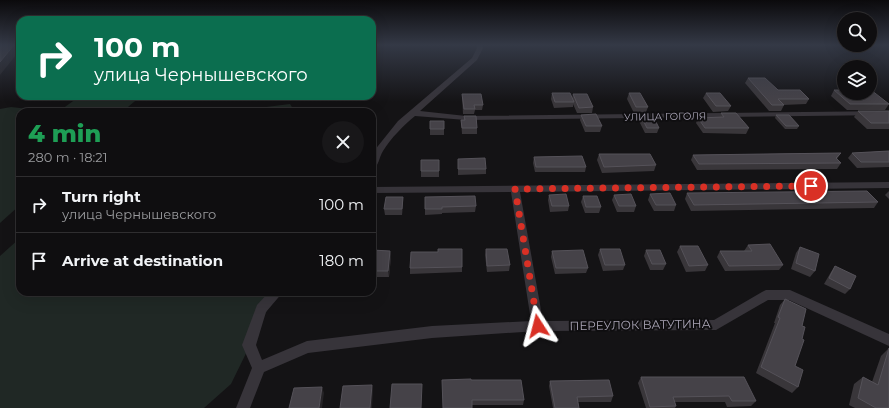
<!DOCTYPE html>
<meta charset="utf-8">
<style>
:root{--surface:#0f0e10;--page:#181719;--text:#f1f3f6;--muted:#9b9c9f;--line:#2f2e30}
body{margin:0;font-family:Montserrat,sans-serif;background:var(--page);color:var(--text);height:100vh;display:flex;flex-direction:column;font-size:15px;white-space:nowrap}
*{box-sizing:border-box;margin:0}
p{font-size:13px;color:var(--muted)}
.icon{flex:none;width:22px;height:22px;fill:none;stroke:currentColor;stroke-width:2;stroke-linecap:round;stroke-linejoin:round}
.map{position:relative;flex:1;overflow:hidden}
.details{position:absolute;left:16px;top:108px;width:360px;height:188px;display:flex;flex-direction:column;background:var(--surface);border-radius:12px;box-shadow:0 4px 16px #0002,0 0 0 1px var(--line)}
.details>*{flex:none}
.hud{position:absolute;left:16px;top:16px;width:360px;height:84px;border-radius:12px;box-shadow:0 4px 16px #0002,0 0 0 1px var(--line);background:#0b6e4f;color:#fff;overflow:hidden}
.controls{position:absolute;left:837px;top:12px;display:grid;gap:8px}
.controls a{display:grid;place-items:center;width:40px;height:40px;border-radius:50%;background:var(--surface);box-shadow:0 4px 16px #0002,0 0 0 1px var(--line);font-size:20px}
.pin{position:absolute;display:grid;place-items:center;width:34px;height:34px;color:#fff;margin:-17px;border:2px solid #fff;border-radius:50%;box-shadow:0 1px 4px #0007}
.me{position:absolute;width:44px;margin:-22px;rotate:351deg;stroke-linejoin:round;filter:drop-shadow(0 0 3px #0008)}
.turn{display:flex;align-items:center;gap:14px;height:84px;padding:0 12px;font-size:18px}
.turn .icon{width:52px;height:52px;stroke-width:2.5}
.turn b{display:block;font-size:28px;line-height:34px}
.round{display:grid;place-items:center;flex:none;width:42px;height:42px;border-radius:21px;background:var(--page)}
.overview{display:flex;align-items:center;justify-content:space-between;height:68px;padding:0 12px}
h1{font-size:24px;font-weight:800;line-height:30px;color:#1e9e55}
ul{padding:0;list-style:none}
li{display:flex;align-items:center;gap:12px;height:56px;padding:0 12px;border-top:1px solid var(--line)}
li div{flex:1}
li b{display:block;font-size:15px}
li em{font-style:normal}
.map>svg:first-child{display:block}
.green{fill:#202825}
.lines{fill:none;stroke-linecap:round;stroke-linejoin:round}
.street{fill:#37343a;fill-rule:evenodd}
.wall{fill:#39363a}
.shaded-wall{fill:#252326}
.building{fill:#454248;stroke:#555259}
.route{stroke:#d93025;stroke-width:7;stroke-dasharray:0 12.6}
.labels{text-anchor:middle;stroke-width:4;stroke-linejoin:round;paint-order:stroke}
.street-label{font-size:10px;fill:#aaa5b6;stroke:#0f0e10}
.near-street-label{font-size:12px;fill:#aaa5b6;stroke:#0f0e10}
</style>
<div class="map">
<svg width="889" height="408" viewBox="0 0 889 408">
<rect width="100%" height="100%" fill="#141315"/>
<path class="green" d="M80 96H141L122 112H58Z
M290 104 295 112H229L235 111Z
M11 107 56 112H20V205L0 223V109Z
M20 238V292H276L231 384 204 408H0V256Z"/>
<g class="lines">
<path class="street" d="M476 45H482L483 48 477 60 420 111 466 116 889 111V115L466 120 415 116C403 126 391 138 383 151 379 157 379 167 372 169V155L374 151 398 121 472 58 477 48Z
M889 182V188L520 192 543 321 714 320 762 292 766 290H790L889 334V346L789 300H768L716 330 538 331 432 338 308 353 264 372 250 408H236L252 368 242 345 257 305 269 292H283L266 312 256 345 262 360 307 341 432 326 531 321 511 192 372 193V187Z"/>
</g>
<path class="wall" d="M748 78 778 90 809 99 806 104 783 105H784L781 111H769L745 83Z
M834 90 889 104 885 110H847L831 96Z
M552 93 572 98 573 94 593 107 592 113H577L573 104V107L554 108 551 99Z
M629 93 648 107 646 112 634 113 627 99Z
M706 93 731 106 728 111 713 112 703 98Z
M462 94 483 105 482 110H475L474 114H463Z
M858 111H889V129H867L854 117Z
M721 113 749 128 746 134 703 133 696 123 698 118 719 117Z
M640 114 659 128 657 133H645L638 119Z
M581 115 602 126 600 132H585L580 120Z
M776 115 799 126 797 129H785L775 118Z
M464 116 477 128V134H462L461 120H464Z
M430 121H444V135H430Z
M889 151V167L857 168 848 158 852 153Z
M841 153 837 159 841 163 837 169 697 170 691 160 693 155Z
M599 154 656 165 654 171 602 173 597 160Z
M534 157 586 167 585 172H535L533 163Z
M458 159 486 169V174L458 175Z
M439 160V177H421V171Z
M889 191V199L885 195Z
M687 193 878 202 874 208 691 211 685 199Z
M650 194 676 205 674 211H654L648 200Z
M549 195 569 206 568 211 550 212 548 200Z
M614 195 636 206 634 212H617L612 200Z
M583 196 601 207 599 213H585L581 202Z
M403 197V203L402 215H385L384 209Z
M425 197 476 206 475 212 442 213V214L425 215Z
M748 245 783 265 779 270 725 271 717 257 720 251H744Z
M680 246 708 265 705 271 686 272 677 252Z
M800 247 815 271 810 277 791 269 796 253Z
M486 249 510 265 509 271 487 272 485 255Z
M600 249 625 265 623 270 603 271 598 255Z
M372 250 390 251 391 257 389 277H372Z
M646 250 666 264 663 270H650L644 256Z
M552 251 588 268 586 273 555 274 551 257Z
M835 266 850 289 845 294 824 284 831 272Z
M462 267V272L410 274V268Z
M785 299 802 326V339L795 366 798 387 792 393 756 373 775 323H774L780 305Z
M889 348V408H855L849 405 854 384 863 377 872 382 881 356Z
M641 377 756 401 751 406 727 407 725 402H675L676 406 675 408H646L638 383Z
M471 380 524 400 523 405H472Z
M550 381 613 396 611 402H578L579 408H553L549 386Z"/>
<path class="shaded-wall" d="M14 45H20V50L0 75V62Z
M403 197V203L402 215V209Z
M390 251 391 257 389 277 388 271Z
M372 385 373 390 372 408H370Z
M322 387 324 393 322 408H319Z"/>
<path class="building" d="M0 45H14L0 62Z
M748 78H765L778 90H800L809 99H778L784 105H772Z
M834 90H844V93H870V90H871L889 104H850Z
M552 93H570L574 102H555Z
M629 93H640L648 107H636Z
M706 93H720L731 106H716Z
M462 94H481L483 105H474L475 109H464Z
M573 94H587L593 107 579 108Z
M858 111H889V123H871Z
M721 113H736L749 128H705L698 118 724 117Z
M596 114 602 126H586L581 115Z
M640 114H652L659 128H647Z
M776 115H789L799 126H786Z
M464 116H476L477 128H462L461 120H465Z
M430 121H444V129H430Z
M889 151V162H861L852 153Z
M841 153 836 158 841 163 699 164 693 155Z
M599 154H650L656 165 604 167Z
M582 156 586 167H536L534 157Z
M485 158 486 169H458V159Z
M421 160H439V171H421Z
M867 191 878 202 694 205 687 193Z
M670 193 676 205H656L650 194Z
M566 194 569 206H552L549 195Z
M631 194 636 206H619L614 195Z
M475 196 476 206 442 207V209H425V197Z
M583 196H597L601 207H586Z
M386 197H403L402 209H384Z
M770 244 783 265 729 266 720 251H752L748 245Z
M680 246H698L708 265 689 266Z
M800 247 819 254 815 271 796 263Z
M438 249H462V267L410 268 411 252H438Z
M486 249H507L510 265 487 266Z
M600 249H620L625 265H605Z
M372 250 390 251 388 271H372Z
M583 250 588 268H556L552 251Z
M646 250H660L666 264H652Z
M835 266 856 276 850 289 829 278Z
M785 299 806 309 802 326 805 327 802 339 804 340 795 366 803 370 798 387 761 367 780 318 778 317Z
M889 348V408H876L858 398 863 377 878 385Z
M641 377H744L756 401H732L729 396 673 397 676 406 650 407Z
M471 379V380H521L524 400H472V408H443L442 380Z
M609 380 613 396 577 397 579 408H555L550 381Z
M392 384H422L421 408H390Z
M372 385 370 408H340L343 386Z
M322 387 319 408H289L294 388Z"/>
<linearGradient id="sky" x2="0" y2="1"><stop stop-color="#0b0a0c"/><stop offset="0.44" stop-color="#343946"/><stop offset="1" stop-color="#343946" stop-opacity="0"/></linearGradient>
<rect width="889" height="102" fill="url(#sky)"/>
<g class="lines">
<path class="route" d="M538 326 515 189 811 186"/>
</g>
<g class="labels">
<g class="street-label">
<text transform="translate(665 116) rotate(-1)" y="4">УЛИЦА ГОГОЛЯ</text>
</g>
<g class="near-street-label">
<text transform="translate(640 325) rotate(-1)" y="4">ПЕРЕУЛОК ВАТУТИНА</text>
</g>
</g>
</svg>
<div class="controls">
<a><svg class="icon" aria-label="search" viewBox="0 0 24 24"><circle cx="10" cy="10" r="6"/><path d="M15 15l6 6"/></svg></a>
<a><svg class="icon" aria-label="layers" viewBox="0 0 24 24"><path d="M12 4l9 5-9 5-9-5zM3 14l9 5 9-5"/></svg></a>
</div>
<div class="pin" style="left:811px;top:186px;background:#d93025"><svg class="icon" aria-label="arrive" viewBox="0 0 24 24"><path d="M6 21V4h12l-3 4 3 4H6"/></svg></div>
<svg class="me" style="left:538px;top:326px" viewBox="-20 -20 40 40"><path d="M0-17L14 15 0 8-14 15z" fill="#d93025" stroke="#fff" stroke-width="4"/></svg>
<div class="hud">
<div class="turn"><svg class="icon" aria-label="right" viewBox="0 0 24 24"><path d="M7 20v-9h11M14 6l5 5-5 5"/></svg><div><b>100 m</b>улица Чернышевского</div></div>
</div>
<section class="details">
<div class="overview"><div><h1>4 min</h1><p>280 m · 18:21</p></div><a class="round"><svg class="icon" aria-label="close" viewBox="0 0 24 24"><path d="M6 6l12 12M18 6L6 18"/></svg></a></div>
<ul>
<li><svg class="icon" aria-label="right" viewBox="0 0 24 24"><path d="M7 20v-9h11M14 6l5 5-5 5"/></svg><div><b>Turn right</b><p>улица Чернышевского</p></div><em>100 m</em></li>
<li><svg class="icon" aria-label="arrive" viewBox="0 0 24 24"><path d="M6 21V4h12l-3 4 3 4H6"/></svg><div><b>Arrive at destination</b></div><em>180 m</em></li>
</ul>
</section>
</div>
